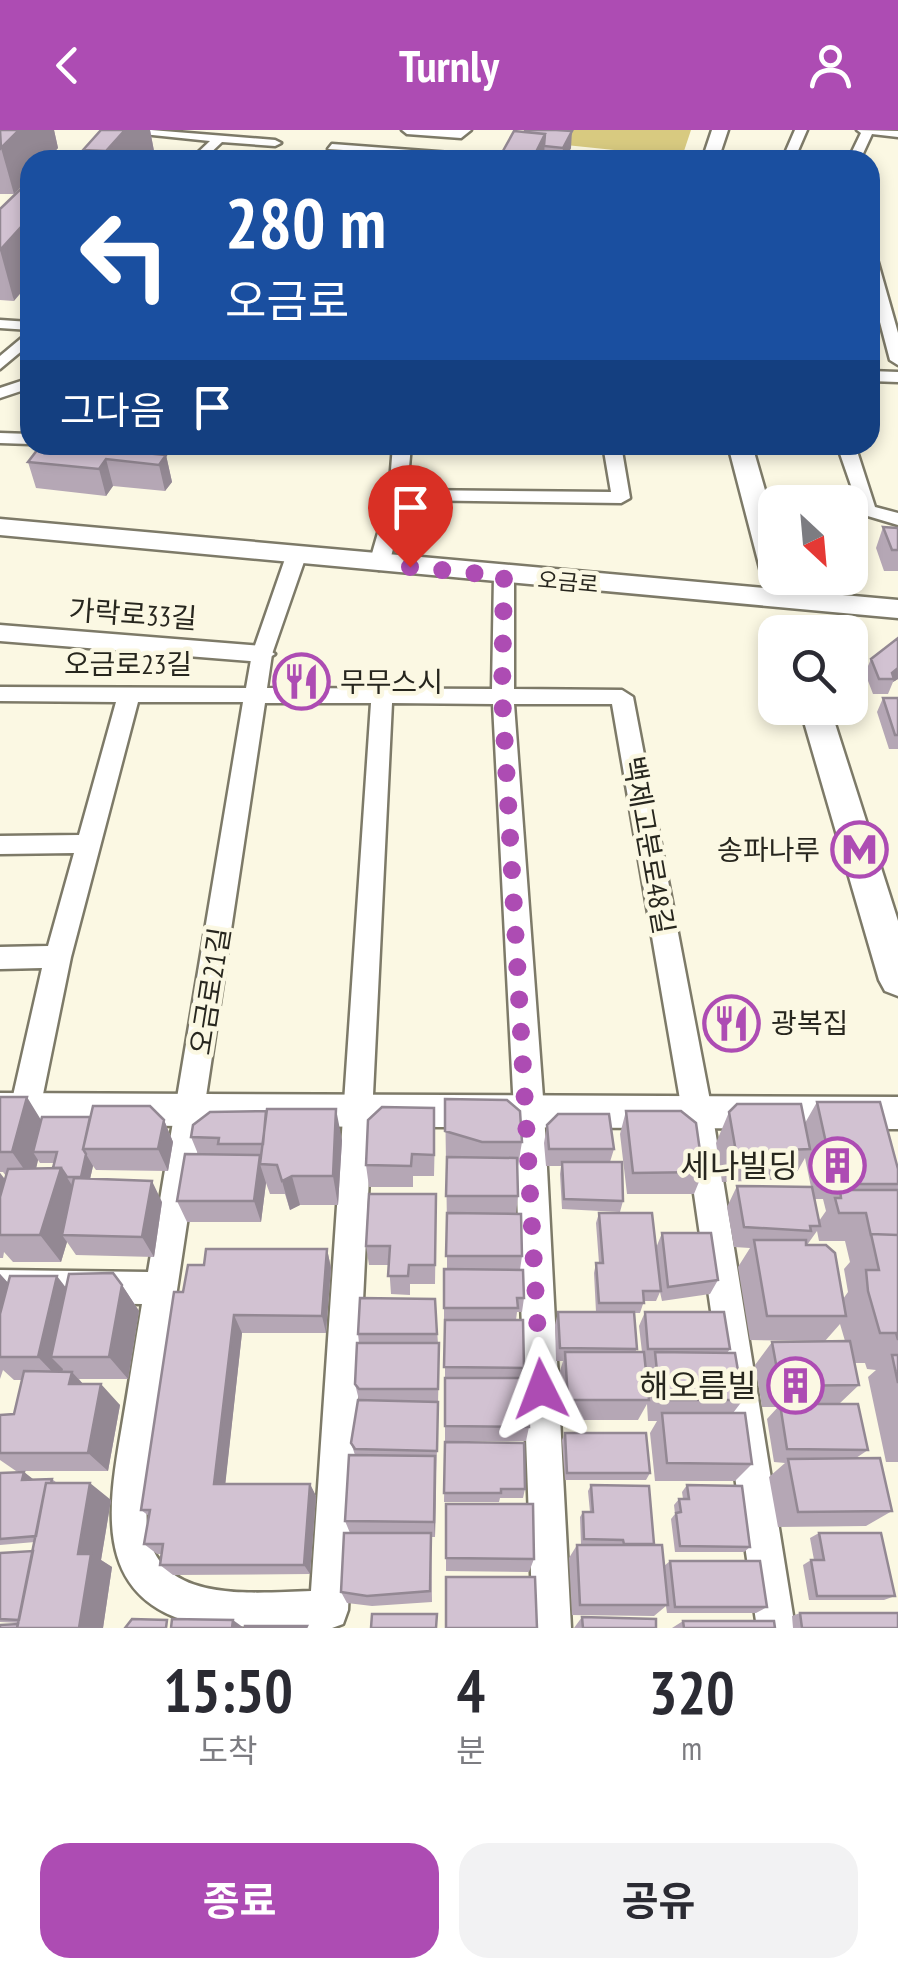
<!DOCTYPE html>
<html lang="ko">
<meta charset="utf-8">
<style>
:root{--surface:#fff;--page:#f2f2f3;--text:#2b2b33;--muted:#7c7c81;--accent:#ad4cb3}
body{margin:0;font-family:"PT Sans Narrow","Noto Sans KR",sans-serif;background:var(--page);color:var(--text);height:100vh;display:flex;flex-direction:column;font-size:38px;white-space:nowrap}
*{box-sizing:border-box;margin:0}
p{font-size:32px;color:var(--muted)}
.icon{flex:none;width:55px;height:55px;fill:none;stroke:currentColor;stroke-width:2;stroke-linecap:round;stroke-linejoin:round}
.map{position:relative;height:1498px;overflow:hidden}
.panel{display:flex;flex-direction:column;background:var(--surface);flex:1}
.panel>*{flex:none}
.banner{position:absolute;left:20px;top:20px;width:860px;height:305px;border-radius:30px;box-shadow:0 5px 15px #0003;background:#1a4fa0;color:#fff;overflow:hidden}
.needle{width:65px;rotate:154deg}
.buttons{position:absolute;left:758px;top:355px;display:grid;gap:20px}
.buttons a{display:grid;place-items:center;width:110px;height:110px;border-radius:20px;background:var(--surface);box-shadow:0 5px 15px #0003;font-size:50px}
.pin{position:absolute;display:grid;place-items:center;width:85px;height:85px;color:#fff;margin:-102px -42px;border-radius:50% 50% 50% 0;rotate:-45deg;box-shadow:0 0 10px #0007}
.pin .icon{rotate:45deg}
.me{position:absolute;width:110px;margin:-55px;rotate:357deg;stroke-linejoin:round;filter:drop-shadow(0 0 8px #0008)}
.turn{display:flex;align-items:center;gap:35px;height:210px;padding:0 40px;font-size:45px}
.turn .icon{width:130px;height:130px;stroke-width:2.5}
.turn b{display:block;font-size:70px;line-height:85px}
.then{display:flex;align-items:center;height:95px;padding:0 40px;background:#0003;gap:20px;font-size:38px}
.eta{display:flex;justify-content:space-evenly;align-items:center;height:170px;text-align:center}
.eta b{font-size:60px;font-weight:700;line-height:70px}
.cta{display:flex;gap:20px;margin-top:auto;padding:20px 40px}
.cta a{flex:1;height:115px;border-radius:30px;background:var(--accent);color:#fff;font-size:40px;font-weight:700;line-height:115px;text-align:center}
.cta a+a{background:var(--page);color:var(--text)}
header{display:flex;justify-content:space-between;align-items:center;height:130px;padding:0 40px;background:var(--accent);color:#fff;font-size:45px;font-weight:700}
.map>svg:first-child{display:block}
.green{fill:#d8ca80}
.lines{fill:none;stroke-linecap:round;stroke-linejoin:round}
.minor-casing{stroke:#7d7a68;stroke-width:5}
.tertiary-casing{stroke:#7d7a68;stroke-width:5}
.secondary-casing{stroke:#7d7a68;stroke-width:5}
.minor{fill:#fff;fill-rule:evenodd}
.tertiary{fill:#fff;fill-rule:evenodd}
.secondary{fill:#fff;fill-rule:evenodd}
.wall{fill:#b5a7b5;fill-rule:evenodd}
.shaded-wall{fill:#938893}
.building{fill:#d2c2d2;stroke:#938893;stroke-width:2.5}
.route{stroke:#ad4cb3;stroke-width:18;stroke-dasharray:0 32.4}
.labels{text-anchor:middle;stroke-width:9;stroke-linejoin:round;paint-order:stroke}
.far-street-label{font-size:22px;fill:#27261e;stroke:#fbf8e3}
.street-label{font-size:28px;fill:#27261e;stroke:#fbf8e3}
.poi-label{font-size:28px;fill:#27261e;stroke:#fbf8e3;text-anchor:start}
.near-poi-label{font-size:32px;fill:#27261e;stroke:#fbf8e3;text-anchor:end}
</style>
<header><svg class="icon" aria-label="back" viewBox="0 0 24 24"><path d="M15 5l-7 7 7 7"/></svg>Turnly<svg class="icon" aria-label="person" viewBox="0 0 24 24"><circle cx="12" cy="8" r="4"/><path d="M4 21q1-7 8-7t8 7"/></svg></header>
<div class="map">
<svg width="898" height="1498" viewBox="0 0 898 1498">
<rect width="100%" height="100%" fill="#fbf8e3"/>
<path class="green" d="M536 0H691L682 27 527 11Z"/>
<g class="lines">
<defs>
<path id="minor" d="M151 0 275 10 281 13 275 16 222 12 203 30H190L210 11 114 1Z
M402 0H471L461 8 407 4Z
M795 0H807L794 30H782Z
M857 0 898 1V7L872 4 860 30H848L861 3Z
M332 14 491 26 497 30 328 19Z
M870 125 877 129 898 203V235L890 230 870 154Z
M0 190 30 192V200L0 198Z
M30 201V214L0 239V226Z
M870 241 898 242V252L870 251Z
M30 248V258L0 268V258Z
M0 303 30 304V314L0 313Z
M393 315H411L407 360 611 362 603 315H621L630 368 621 373 406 370 389 434 379 440 369 434 389 365Z
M837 315H855L875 377 898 383V395L861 384Z
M296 420 306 426 272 524 267 558 492 559 494 446 504 440 514 446V559L622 560 633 567 712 981 795 1498H757L682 981 612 574H514L544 981 571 1498H533L514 981 493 574 392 573 348 1480 343 1494 332 1498C285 1498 231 1498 186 1491 92 1462 109 1372 122 1296 129 1255 135 1215 142 1174L0 1172V1140L148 1142 243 572H138L71 827 40 979 35 988 25 992 15 988 10 979 42 838 0 839V817L48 816 74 723 0 724V706L79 705 116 572 0 571V557L246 558 252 524 286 426ZM265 573H371L311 1461C259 1462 164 1475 149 1407 145 1392 147 1375 147 1360Z"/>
<path id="tertiary" d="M0 495 262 516 275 524 262 532 0 511Z
M0 963 898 967V999L0 995Z"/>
<path id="secondary" d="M712 0H728L718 30H702Z
M728 315H752L775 395V448H785L775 450 761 442Z
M0 389 898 470V488L0 405Z
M800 578H830L898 791V866L885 861 879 850Z"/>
</defs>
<use href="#minor" class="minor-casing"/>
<use href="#tertiary" class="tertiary-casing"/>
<use href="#secondary" class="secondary-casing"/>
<use href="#minor" class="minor"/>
<use href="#tertiary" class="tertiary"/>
<use href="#secondary" class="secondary"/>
</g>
<path class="wall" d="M0 0H54L58 18 14 64H0Z
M101 0H150L154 21 147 30H85L83 20Z
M514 1 571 18 565 30H498Z
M0 79 14 171 0 170Z
M166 325 172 352 165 361 113 356 106 366 36 358 28 332Z
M883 397 898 398V441H884L876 418Z
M871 529 898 549 893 552 888 564H873L865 543Z
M883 568H898V619H889L877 582Z
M0 967 41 990H164L173 1012 168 1041 96 1040 93 1036 90 1049 162 1072 154 1127 76 1125 67 1112 61 1132H13L4 1122 3 1128H0V1043L5 1049 6 1046 3 1042H0ZM38 1030 40 1033H54L53 1038H36Z
M445 969 522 1012 517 1042 518 1066 516 1084 522 1126 520 1140 524 1168 522 1182H517L516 1190 524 1238 522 1248 529 1297 526 1311H445V1191H444V1178L447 1139V1095Z
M817 972 898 1039V1332H886L868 1247 876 1240 867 1239 865 1233H855L859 1255 839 1274 868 1320 856 1328 892 1381 866 1396 778 1397 769 1347 785 1333 774 1332 767 1289 778 1277H762L755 1235 772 1212 845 1211 840 1194 825 1211 750 1210 738 1137 750 1118 734 1117 727 1077 737 1056 811 1057 805 1028 793 1049 722 1052 716 1013 729 982 805 993ZM815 1069H823L826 1081 819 1091ZM817 1101 819 1111H845L850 1132 844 1139 848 1162 843 1169 807 1115Z
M626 981 703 1042 694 1064H627L620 1004Z
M547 995 614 1019 610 1032 623 1071 620 1082 562 1079 560 1044 561 1036H546L544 1013Z
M435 1001 434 1046H413V1057H369L366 1035Z
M191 1007 342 1010 338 1075H300L290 1080 285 1064H270L266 1053 261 1092H187L177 1071 198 1024Z
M599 1083 656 1118 662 1103 718 1150 710 1164 662 1171 660 1162 656 1171H644L640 1183H634L636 1222H642L639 1196 645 1182 730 1219 727 1223 743 1270 733 1283 752 1334 735 1351H655L650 1303 657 1291H648L647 1274 638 1290H562L559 1244 563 1231H556L555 1195 558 1182H596L594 1143 596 1133H599L596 1093Z
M436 1085 435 1154H410V1165L391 1164 389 1135H369L366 1116Z
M327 1119 331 1138 326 1203H242L225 1354H310L316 1366 310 1444 173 1445 160 1435 162 1424H157L144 1414 149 1386 141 1380 183 1162 204 1135Z
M0 1144 8 1153 66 1158 122 1155 139 1181 128 1249H79L83 1254 120 1275 108 1341H16L0 1330V1285L14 1284 22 1250H14L3 1240 0 1249Z
M435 1169 439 1229 435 1407H431L432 1472 372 1476 347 1473 341 1462 350 1403 345 1391 355 1325 351 1313 359 1270 355 1254 359 1213 358 1204Z
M565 1303 650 1343 646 1350H565L562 1310Z
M445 1312 525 1359 523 1368H500L499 1372H444Z
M24 1342 33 1350 52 1349 57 1353 111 1370 101 1430 112 1437 103 1498H0L18 1493 0 1492V1423L33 1421 35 1412 0 1415V1343Z
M591 1355 654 1415 664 1436 670 1431 767 1477 756 1483H667L666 1476 654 1486 572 1485 569 1428 577 1415 581 1414 580 1387 583 1382H590L588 1361Z
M687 1355 750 1417 744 1422H675L671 1389 675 1384 674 1375 679 1369H683L682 1362Z
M446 1374 534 1429 529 1442 446 1441Z
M819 1403 895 1466 884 1470H809L803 1435 811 1430H814L810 1408Z
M800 1483 898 1498H793L792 1486Z
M582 1487 656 1498H574Z
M683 1491 775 1498H672Z"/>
<path class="shaded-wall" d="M19 0H54L58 18 47 30H30V47L14 64 1 18Z
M125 0H150L154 21 147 30H108L106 21Z
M572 1 571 18 565 30H562L563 18Z
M545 4 544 30H532Z
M30 87V152L14 171 0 120Z
M166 325 172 352 165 361 159 335Z
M106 329 113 356 106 366 99 339Z
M898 538V549L893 552 894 549 892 543Z
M27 967 46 998 33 1022 38 1030 33 1052 12 1022Z
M336 979 342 1010 338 1075 333 1046Z
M164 990 173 1012 168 1041 158 1019Z
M86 1024 93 1036 88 1058 81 1047Z
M260 1025V1034L266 1053 261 1092 254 1071Z
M61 1038 80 1068 62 1105 67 1112 61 1132 40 1105Z
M0 1043 18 1068 0 1105Z
M292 1046 300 1075 290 1080 282 1051Z
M152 1051 162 1072 154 1127 142 1107Z
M327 1119 331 1138 326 1203 322 1186Z
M0 1144 20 1166 0 1227Z
M57 1146 77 1172 51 1227 63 1239 60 1250 38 1227Z
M122 1155 139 1181 128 1249 109 1227Z
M234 1185 242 1203 224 1366 214 1354Z
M72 1242 92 1264 69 1254Z
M101 1254 120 1275 108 1341 88 1323Z
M435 1326 436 1344 435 1407 434 1392Z
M24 1342 33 1349 32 1356 22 1350Z
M90 1353 111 1370 101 1430 112 1437 103 1498H79L78 1424Z
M310 1354 316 1366 310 1444 304 1435Z
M233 1490 244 1498H232Z"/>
<path class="building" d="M0 0H19L1 18Z
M101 0H125L106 21 83 20Z
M526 0H556L572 1 563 18 544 16 545 4 524 2Z
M514 1 545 4 532 30H498Z
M53 28 81 30H51Z
M30 50V87L0 120V79Z
M41 315H57L166 325 159 335 106 329 99 339 28 332Z
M883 397 898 398V420H892Z
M898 508V538L892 543 894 549H879L871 529Z
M883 568H898V605H895Z
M0 967H27L12 1022H0Z
M445 969 507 970 520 981 522 1012H482L445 1001Z
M817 972H880L898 1039V1054H846L842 1040H832Z
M737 974H801L810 1019 736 1022 729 982Z
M93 976H150L164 990 158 1019H83Z
M382 977 434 978V1025L412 1024 411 1036 366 1035 368 990Z
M267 979H336L333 1046H292L282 1051 277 1035 260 1034Z
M266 981 263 1014H218L219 1008 191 1007 193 995 210 982Z
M626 981H681L696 993 703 1042 633 1043Z
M558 984H609L614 1019H549L547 995Z
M42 987H90L83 1019 86 1024 81 1047H67L61 1038H53L57 1022H33Z
M185 1024 260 1025 254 1071H177Z
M447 1027 517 1028 518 1066H446Z
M562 1032H622L623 1071 564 1069Z
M61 1038 40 1105H0V1067L8 1039Z
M74 1048 152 1051 142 1107 62 1105Z
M737 1056 812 1057 820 1096H810L811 1101 744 1097Z
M840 1060H898V1105L871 1104V1106L866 1083H839L835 1068H841Z
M369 1064H436L435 1135H409L408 1146H388L390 1116H366Z
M447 1083 521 1084 522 1126H446Z
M599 1083H652L661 1161H643L644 1173H599L596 1133H603Z
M662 1103H711L718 1150 668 1157Z
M871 1104 898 1105V1210L896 1203H880L868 1161 866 1140H879Z
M754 1110H806V1115H826L835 1123 846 1186H767Z
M206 1119H327L322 1186 234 1185 214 1354H310L304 1435H160L163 1414H144L150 1380H141L174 1162H183L188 1135H204Z
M444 1139 523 1140 524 1168H517L518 1178H444Z
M113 1143 122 1155 109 1227H51L69 1144Z
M10 1146H57L38 1227H0V1184Z
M360 1168 435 1169 437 1204H358Z
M558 1182H634L637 1219 560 1218Z
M645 1182H724L730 1219H648Z
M445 1190H523L524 1238 444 1237Z
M850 1211 859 1255 780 1256 772 1212Z
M357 1213H439L438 1259H359L355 1254Z
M565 1222H644L649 1270H568Z
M655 1222 735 1223 743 1270H660Z
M892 1225H898V1253Z
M24 1241 72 1242 69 1254H101L88 1323H0V1285L14 1284Z
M445 1248H528L529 1297 445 1296Z
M358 1270 438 1272 437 1321 355 1319 351 1313Z
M780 1274H858L868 1320 787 1319Z
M662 1283H745L752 1334 667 1333Z
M565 1303H646L650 1343H567Z
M445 1312 524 1313 525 1359H501V1363H444Z
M349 1325 435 1326 434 1392 345 1391Z
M880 1328 892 1381 798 1382 788 1329Z
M24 1342 22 1350 52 1349 51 1353H46L36 1406 0 1409V1343Z
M46 1353H90L78 1424H91L79 1498H17Z
M591 1355 649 1356 654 1414H624L623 1410 584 1409 583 1382H593Z
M687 1355 742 1356 750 1417 680 1416 676 1383 681 1382 679 1369H689Z
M446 1374H533L534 1429 446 1428Z
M344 1403H431L430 1461 367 1466 341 1462Z
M819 1403H881L895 1466H817L811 1430H824Z
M577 1415H662L668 1475H580Z
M33 1421 19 1490 0 1489V1423Z
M670 1431H760L767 1477H675Z
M446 1447H535L537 1498H446Z
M800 1483H898V1498H802Z
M372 1484H437L436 1498H371Z
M582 1487 656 1489V1498H583Z
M132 1489 167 1490 166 1498H125Z
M172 1489 233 1490 232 1498H171Z
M683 1491H774L775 1498H684Z
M18 1494 17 1498H0V1495Z
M245 1496H307L306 1498H245Z"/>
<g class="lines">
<path class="route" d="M410 437 504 446 502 564 541 1259"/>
</g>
<defs>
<symbol id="restaurant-ring" viewBox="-11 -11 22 22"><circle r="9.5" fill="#fbf8e3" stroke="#ad4cb3" stroke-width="1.5"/><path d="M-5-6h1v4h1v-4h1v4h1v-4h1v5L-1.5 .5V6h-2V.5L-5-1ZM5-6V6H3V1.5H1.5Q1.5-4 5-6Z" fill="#ad4cb3"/></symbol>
<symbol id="metro-ring" viewBox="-11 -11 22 22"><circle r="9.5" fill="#fbf8e3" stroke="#ad4cb3" stroke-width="1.5"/><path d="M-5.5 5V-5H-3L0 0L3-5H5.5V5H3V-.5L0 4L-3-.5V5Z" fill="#ad4cb3"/></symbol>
<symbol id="building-ring" viewBox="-11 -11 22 22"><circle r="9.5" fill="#fbf8e3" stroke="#ad4cb3" stroke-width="1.5"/><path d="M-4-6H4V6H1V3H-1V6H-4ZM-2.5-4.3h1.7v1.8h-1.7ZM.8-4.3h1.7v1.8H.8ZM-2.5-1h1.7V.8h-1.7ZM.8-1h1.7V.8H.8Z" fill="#ad4cb3"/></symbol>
</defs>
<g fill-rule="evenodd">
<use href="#restaurant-ring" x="270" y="520" width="63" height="63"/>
<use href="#metro-ring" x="828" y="688" width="63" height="63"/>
<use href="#restaurant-ring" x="700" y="862" width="63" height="63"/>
<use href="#building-ring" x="806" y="1004" width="63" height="63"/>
<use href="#building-ring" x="764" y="1224" width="63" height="63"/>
</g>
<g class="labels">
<g class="far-street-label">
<text transform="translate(568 452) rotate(5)" y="8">오금로</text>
</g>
<g class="street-label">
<text transform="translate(133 484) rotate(4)" y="10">가락로33길</text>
<text x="128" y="544">오금로23길</text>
<text transform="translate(649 715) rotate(80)" y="10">백제고분로48길</text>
<text transform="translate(210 861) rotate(-81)" y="10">오금로21길</text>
</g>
<g class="poi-label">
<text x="340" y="562">무무스시</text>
<text x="820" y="730" text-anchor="end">송파나루</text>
<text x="771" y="903">광복집</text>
</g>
<g class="near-poi-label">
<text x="798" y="1047">세나빌딩</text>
<text x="757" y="1267">해오름빌</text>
</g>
</g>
</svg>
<div class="buttons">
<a><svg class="needle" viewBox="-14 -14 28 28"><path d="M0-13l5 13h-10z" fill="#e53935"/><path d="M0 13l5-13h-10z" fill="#7c7c81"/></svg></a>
<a><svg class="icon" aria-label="search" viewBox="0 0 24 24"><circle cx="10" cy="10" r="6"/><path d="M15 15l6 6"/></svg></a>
</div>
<div class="pin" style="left:410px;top:437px;background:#d93025"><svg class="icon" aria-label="arrive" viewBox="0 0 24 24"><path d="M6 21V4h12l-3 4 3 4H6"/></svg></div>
<svg class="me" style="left:541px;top:1259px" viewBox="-20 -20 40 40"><path d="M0-17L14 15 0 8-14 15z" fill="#ad4cb3" stroke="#fff" stroke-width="4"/></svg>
<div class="banner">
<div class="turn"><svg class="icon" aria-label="left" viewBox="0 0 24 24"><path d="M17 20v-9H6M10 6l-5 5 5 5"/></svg><div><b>280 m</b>오금로</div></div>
<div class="then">그다음<svg class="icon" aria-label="arrive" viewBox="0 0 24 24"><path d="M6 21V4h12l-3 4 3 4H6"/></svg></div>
</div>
</div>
<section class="panel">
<div class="eta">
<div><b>15:50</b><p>도착</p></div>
<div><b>4</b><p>분</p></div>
<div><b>320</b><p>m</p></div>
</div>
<div class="cta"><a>종료</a><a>공유</a></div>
</section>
